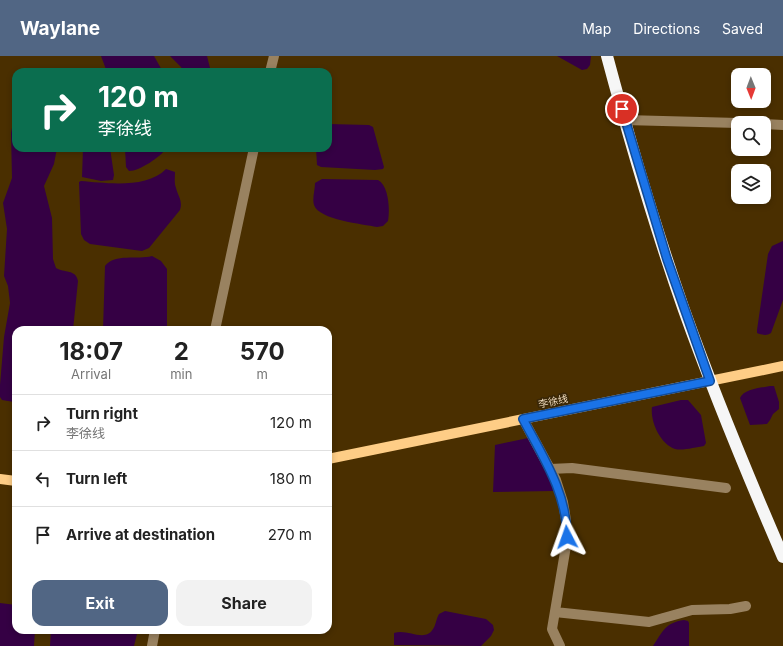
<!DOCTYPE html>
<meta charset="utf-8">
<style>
:root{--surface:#fff;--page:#f2f2f2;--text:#222;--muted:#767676;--line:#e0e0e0;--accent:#516684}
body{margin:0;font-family:Inter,"Noto Sans SC",sans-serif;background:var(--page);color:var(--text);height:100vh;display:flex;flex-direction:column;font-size:15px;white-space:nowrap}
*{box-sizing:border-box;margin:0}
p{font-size:13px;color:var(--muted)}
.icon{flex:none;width:22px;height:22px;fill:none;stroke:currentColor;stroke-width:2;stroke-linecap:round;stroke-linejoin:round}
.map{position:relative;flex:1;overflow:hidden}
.panel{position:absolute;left:12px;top:270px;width:320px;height:308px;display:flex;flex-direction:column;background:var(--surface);border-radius:12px;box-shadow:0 2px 6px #0003}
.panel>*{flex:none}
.banner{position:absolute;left:12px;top:12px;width:320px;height:84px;border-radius:12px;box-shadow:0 2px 6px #0003;background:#0b6e4f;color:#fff;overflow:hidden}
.needle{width:26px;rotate:179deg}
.tools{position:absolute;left:731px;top:12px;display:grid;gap:8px}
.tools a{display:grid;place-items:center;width:40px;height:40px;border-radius:8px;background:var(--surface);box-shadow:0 2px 6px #0003;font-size:20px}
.pin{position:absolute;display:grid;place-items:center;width:34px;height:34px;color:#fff;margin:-17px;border:2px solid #fff;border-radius:50%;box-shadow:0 1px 4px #0007}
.me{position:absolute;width:44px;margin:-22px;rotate:356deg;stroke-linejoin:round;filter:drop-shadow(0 0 3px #0008)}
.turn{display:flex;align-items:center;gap:14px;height:84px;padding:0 20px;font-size:18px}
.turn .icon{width:52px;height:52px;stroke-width:2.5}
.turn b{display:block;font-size:28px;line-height:34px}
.eta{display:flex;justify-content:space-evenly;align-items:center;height:68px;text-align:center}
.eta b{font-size:24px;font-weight:700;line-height:28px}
.cta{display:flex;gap:8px;margin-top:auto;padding:8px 20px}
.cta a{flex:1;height:46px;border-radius:12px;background:var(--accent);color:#fff;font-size:16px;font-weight:700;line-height:46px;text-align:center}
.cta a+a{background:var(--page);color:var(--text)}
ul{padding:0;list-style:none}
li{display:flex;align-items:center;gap:12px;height:56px;padding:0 20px;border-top:1px solid var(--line)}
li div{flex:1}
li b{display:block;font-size:15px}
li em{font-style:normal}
header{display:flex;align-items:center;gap:24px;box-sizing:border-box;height:56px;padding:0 20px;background:var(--accent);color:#fff}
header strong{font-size:19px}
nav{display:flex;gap:22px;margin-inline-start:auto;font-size:14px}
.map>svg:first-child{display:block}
.water{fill:#350044}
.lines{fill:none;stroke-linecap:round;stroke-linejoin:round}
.minor{stroke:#998260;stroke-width:10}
.major{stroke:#fecd86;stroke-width:10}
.highway{stroke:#f6f6f6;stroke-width:12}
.route-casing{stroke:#114b97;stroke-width:10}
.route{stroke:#1a73e8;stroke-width:7}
.labels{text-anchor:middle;stroke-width:3.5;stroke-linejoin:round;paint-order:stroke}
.street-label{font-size:10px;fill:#efdbbe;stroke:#3a2707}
</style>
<header>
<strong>Waylane</strong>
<nav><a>Map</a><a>Directions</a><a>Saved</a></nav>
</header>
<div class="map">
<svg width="783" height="590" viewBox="0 0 783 590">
<rect width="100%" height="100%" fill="#4a2f00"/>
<path class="water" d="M101 0H154L163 16H107Z
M170 0H207L211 16H183L181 11Z
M557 0H591L590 9 587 13 582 14Z
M16 51V92H57L54 108 44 130 52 162 53 203 56 212C64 217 76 213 78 225L73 274H16V346H14L2 344 0 341V329L4 281 10 247 8 230 4 220 7 173 3 147 12 122 11 77Z
M328 68 369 69 373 71 384 111 383 113 375 114 321 111 317 109 316 92H328Z
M83 92H110L114 119 113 124 101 125 82 121Z
M125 92H167C160 101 140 115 129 115L126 111Z
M166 113 175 116C175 121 174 127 176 132 178 140 183 145 180 154L149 192 142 195 90 188 84 184 81 178 79 126 81 125C106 127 147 133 166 113Z
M322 123 378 124C389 130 390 154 388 165L383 170 377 171C363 168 319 164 314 149 312 143 315 134 315 127Z
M783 185V244L771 277C767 280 762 279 757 277V274L768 198 772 190Z
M152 200 161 205 167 213V274H103L105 210C115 197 137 204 152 200Z
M770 330H774L779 346V353L773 358 770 364 767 368 750 369 740 342C744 333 760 332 770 330Z
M681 344H688L701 359 706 387 704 390C696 391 683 395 675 393 660 388 650 365 652 351Z
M528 382 552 425 553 435 493 436 495 389Z
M0 547 16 549V574H35L34 590H0Z
M445 555 486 563 493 569 494 574 491 580 481 590 394 589V577C407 572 425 587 433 573 436 569 436 563 439 558Z
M684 564 688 565 689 567V590H653C663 575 665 567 684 564Z
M51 574H138L134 590H50Z"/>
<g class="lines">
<path class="minor" d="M270 16 274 0
M625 64 738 67
M764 68 783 69
M215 274 254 92
M523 363 556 424 563 446 566 464V490L552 573 560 590
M550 413 572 412 726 432
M555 556 649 566 692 554 730 553 746 550
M152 590 155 574"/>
<path class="major" d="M328 403 783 310
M0 423 16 425"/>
<path class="highway" d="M607 0C630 86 655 171 684 254 714 338 748 420 783 501"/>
</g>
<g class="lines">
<defs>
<path id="route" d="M567 481C567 437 543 401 523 363L710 325 667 203 622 53"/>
</defs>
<use href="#route" class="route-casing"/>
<use href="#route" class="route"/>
</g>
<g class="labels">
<g class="street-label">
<text transform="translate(553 345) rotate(-12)" y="4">李徐线</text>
</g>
</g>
</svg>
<div class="tools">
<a><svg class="needle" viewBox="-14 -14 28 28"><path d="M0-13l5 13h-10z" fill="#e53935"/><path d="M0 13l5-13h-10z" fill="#767676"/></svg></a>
<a><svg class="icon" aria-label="search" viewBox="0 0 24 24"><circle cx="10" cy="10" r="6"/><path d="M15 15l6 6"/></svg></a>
<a><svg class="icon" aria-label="layers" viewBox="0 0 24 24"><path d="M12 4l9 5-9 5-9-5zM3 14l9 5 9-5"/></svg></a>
</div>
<div class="pin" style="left:622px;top:53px;background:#d93025"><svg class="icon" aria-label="arrive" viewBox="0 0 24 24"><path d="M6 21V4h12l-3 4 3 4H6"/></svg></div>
<svg class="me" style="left:567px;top:481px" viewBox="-20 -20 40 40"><path d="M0-17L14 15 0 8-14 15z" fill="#1a73e8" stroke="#fff" stroke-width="4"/></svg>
<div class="banner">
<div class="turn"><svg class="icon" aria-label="right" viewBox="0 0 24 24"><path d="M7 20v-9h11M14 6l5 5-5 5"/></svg><div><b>120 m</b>李徐线</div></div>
</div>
<section class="panel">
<div class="eta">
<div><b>18:07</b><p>Arrival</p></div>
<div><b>2</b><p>min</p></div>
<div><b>570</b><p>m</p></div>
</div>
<ul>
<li><svg class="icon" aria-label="right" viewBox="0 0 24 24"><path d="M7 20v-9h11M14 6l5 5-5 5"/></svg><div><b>Turn right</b><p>李徐线</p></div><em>120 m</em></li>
<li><svg class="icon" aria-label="left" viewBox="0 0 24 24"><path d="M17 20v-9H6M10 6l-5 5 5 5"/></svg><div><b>Turn left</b></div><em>180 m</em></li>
<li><svg class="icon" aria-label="arrive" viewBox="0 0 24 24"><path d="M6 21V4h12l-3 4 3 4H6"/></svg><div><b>Arrive at destination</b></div><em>270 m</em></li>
</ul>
<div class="cta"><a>Exit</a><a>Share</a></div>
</section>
</div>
